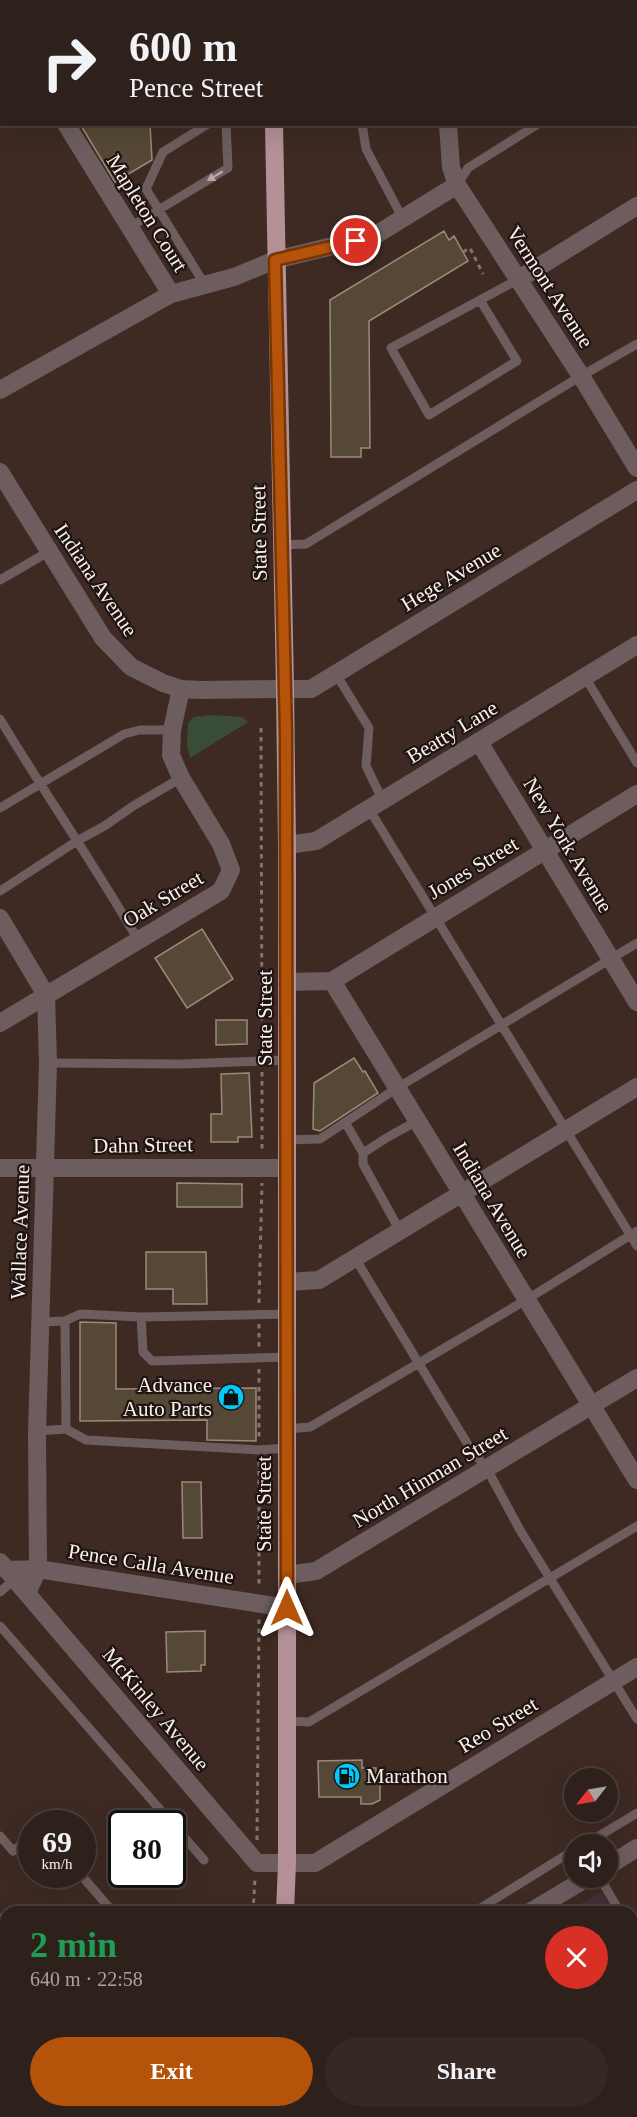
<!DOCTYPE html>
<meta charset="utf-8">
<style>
:root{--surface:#2e201a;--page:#362823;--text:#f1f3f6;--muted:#a7a3a2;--line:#493e39;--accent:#b45309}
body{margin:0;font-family:"Times New Roman",serif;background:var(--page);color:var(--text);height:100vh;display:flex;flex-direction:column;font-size:22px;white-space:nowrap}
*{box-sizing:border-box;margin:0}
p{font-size:20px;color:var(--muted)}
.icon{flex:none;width:33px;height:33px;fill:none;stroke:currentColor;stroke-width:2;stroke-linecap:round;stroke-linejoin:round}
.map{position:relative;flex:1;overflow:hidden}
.details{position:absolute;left:0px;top:1906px;width:638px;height:212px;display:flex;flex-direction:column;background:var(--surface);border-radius:18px 18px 0 0;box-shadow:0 6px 24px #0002,0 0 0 2px var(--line)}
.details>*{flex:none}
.banner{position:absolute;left:0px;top:0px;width:638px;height:126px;box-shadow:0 6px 24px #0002,0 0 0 2px var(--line);background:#2e201a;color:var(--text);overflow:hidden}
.needle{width:39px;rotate:239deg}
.fabs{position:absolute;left:564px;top:1768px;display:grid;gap:12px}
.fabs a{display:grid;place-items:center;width:54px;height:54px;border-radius:50%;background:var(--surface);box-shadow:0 6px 24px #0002,0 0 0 2px var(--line);font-size:30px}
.speed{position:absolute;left:18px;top:1810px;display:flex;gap:12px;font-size:30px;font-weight:700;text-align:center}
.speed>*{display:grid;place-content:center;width:78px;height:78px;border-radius:50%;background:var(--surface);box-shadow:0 6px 24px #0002,0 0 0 2px var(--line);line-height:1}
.speed small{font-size:15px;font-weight:400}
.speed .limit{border:3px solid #111;border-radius:9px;background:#fff;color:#111}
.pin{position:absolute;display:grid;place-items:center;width:51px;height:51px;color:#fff;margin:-26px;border:3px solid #fff;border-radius:50%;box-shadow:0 2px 6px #0007}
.me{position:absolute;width:66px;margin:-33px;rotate:0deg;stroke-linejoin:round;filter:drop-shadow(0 0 4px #0008)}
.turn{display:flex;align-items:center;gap:21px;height:126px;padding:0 30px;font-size:27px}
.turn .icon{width:78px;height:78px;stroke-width:2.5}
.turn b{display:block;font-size:42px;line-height:51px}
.round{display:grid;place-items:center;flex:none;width:63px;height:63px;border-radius:32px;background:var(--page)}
.summary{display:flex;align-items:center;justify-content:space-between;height:102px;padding:0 30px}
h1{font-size:36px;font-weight:700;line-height:45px;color:#1e9e55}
.cta{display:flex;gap:12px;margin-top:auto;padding:12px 30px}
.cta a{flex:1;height:69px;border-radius:36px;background:var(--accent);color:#fff;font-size:24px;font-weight:700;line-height:69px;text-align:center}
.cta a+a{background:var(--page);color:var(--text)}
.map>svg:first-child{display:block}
.industrial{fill:#443138}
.green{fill:#394c37}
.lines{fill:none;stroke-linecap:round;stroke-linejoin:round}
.river{stroke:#5d7e90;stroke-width:27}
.building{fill:#554836;stroke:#9a8b78;stroke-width:1.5}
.path{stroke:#85736d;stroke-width:3;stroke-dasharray:4.5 4.5;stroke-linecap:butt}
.service{stroke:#6d5d5f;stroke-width:9}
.minor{stroke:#6d5d5f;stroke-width:18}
.tertiary{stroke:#6d5d5f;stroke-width:18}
.primary{stroke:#a8888e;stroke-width:18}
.trunk{stroke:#b49097;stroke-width:18}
.oneway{fill:#b6a6a5}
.route-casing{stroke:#753606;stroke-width:15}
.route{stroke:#b45309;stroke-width:10}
.labels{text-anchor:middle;stroke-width:4.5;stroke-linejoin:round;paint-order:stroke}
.street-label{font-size:21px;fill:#fef0eb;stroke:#1e1512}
.poi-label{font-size:21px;fill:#fef0eb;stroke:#1e1512;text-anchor:end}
</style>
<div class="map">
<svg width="637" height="2117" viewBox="0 0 637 2117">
<rect width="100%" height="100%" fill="#3e2a23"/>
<path class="industrial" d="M601 1892 613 1912H566Z
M637 1943V2117H330L327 2112H632V1944L633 1946Z"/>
<path class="green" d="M210 715 242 717 248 722 190 758 187 746 188 723 194 717Z"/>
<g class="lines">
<path class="river" d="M0 1927 6 1931
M160 2112 168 2117"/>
</g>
<path class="building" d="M80 124H150L152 160 115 182Z
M444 231 449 240 454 236 468 261 369 321 370 448H361V457H331L330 300Z
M202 929 233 979 187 1008 155 958Z
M216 1020H247V1044L216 1045Z
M354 1058 363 1072 365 1071 378 1093 320 1131 313 1129 314 1083Z
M249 1073 252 1137H238V1142H211V1114H222L221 1074Z
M177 1183 242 1184V1207H177Z
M146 1252H206L207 1304H173V1289H146Z
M80 1322 116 1323V1389L256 1388V1441L207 1440V1420L80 1421Z
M182 1482H201L202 1538H183Z
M205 1631V1665H201V1671L167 1672 166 1632Z
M362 1760V1768H376V1784H380V1800L372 1804H361V1797H319L318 1761Z"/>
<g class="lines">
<path class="path" d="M463 252 470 248 483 274
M261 728 262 1051
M262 1072V1153
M259 1303 262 1183
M259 1324V1348
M259 1369V1441
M259 1462V1588
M257 1840 259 1618
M253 1912 255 1879
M0 2066 6 2070
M58 2112 64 2117
M244 2117 245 2112"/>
<path class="service" d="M636 66 637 65
M362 124 366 149 403 219
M457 185 468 168 538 124
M130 227 228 168 226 124
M205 285 146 189 163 152 208 124
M480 300 517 361 429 415 391 348 519 279
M282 545 306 544 581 376 637 344
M0 580 48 552
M336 674 369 728 366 766 383 801
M585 677 637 763
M0 719C45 794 95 865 138 940
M0 808 124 734 140 730H172
M369 809 637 1246
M0 891 77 841 106 825 133 806 181 778
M48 1063 180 1064 287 1060
M345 1122 363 1153
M287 1140 320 1139 397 1088 637 943
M400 1231 363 1164V1153L388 1137 417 1121
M355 1258 470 1448 487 1469 520 1530 637 1719
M141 1317 143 1352 152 1361 287 1357
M65 1321 80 1314 141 1317 287 1314
M40 1322 65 1321 66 1429
M287 1429 310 1427 526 1300 637 1231
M37 1431 66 1429 86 1440 259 1450 287 1448
M0 1592 15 1579
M0 1626 204 1860
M287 1721 309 1722 637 1526
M0 1836 13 1851 32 1836
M584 1845 637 1813
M81 1875 113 1912
M600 1878 620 1912
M474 1912 574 1850
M632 1931 635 1937 637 1936
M632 2002 637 2009
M342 2112 346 2117"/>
<path class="minor" d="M604 0 605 2
M503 2 506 0
M0 18 2 20
M636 49 637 51
M66 124 171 294
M448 124 451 167 457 185 581 376 637 468
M519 279 637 206
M0 390 171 294 234 277 275 260 374 236 457 185
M285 689H311L637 490
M479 742 637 1002
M287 845 316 841 637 645
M0 918 46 995 48 1063 37 1433 38 1569 27 1593
M332 981 637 1480
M287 982 332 981 637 794
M0 1023 221 891 231 870 221 844 181 778 171 755 172 730 181 689
M0 1168H287
M287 1282 319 1280 637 1087
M7 1570 38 1569 287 1608
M287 1575 316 1571 637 1378
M287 1863H315L637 1667
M608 1866 637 1848
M530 1912 587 1878"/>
<path class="tertiary" d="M0 472 103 638 131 667 163 683 181 689 201 690 285 689
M0 1562 257 1863H287"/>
<path class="primary" d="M0 2110 7 2117"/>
<path class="trunk" d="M271 0V2
M274 124 285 689 287 845V1863L285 1912
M265 2117 266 2112"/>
</g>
<defs><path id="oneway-solid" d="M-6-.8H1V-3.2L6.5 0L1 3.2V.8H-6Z" transform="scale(1.5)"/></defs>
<use class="oneway" href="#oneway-solid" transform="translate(215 176) rotate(149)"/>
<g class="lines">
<defs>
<path id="route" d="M287 1608 286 734 275 260 356 241"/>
</defs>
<use href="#route" class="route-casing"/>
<use href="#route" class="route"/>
</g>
<defs>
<symbol id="shop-disc" viewBox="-11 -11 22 22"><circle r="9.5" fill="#03cbf9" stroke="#1e1512"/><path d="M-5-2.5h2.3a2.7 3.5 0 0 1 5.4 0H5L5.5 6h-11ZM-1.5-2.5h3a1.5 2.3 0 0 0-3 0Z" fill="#111"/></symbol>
<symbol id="fuel-disc" viewBox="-11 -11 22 22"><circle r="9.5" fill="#03cbf9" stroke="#1e1512"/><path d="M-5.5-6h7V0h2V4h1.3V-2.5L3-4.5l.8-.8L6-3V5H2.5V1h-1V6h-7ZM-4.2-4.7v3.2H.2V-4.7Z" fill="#111"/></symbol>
</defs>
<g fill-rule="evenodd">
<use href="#shop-disc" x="216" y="1382" width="30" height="30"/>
<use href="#fuel-disc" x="332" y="1761" width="30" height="30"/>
</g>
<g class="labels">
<g class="street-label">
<text transform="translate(147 213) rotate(58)" y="7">Mapleton Court</text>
<text transform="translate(550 287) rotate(57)" y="7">Vermont Avenue</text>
<text transform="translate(259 533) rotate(-91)" y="7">State Street</text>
<text transform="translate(451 577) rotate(-31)" y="7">Hege Avenue</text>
<text transform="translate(96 580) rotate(56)" y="7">Indiana Avenue</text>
<text transform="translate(452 732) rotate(-31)" y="7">Beatty Lane</text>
<text transform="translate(568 845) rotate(59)" y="7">New York Avenue</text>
<text transform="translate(473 868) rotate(-31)" y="7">Jones Street</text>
<text transform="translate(163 899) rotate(-31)" y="7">Oak Street</text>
<text transform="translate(265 1018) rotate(-90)" y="7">State Street</text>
<text transform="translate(143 1145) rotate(-1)" y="7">Dahn Street</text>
<text transform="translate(492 1200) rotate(59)" y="7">Indiana Avenue</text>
<text transform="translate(20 1232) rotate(-88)" y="7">Wallace Avenue</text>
<text transform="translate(430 1477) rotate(-31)" y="7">North Hinman Street</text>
<text transform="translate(264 1504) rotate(-90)" y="7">State Street</text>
<text transform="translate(151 1564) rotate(9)" y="7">Pence Calla Avenue</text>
<text transform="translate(156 1709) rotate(50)" y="7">McKinley Avenue</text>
<text transform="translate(498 1725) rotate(-31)" y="7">Reo Street</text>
</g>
<g class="poi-label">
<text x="212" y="1392">Advance<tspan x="212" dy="24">Auto Parts</tspan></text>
<text x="366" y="1783" text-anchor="start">Marathon</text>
</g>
</g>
</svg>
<div class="fabs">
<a><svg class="needle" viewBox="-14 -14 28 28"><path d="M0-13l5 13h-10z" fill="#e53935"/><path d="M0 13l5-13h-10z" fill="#a7a3a2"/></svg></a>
<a><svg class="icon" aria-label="sound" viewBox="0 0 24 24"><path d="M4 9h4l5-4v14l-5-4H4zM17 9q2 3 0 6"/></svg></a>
</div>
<div class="speed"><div>69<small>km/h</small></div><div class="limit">80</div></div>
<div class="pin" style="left:356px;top:241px;background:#d93025"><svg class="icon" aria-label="arrive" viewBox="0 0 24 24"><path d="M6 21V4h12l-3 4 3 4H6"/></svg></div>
<svg class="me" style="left:287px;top:1608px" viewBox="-20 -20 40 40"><path d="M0-17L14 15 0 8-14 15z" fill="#b45309" stroke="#fff" stroke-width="4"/></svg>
<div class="banner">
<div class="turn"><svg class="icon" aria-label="right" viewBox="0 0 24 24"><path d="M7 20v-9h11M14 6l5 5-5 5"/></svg><div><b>600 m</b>Pence Street</div></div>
</div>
<section class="details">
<div class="summary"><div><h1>2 min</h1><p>640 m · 22:58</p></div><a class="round" style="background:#d93025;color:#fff"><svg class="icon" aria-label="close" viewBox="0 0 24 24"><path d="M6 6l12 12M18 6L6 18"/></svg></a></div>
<div class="cta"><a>Exit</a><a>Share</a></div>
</section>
</div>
